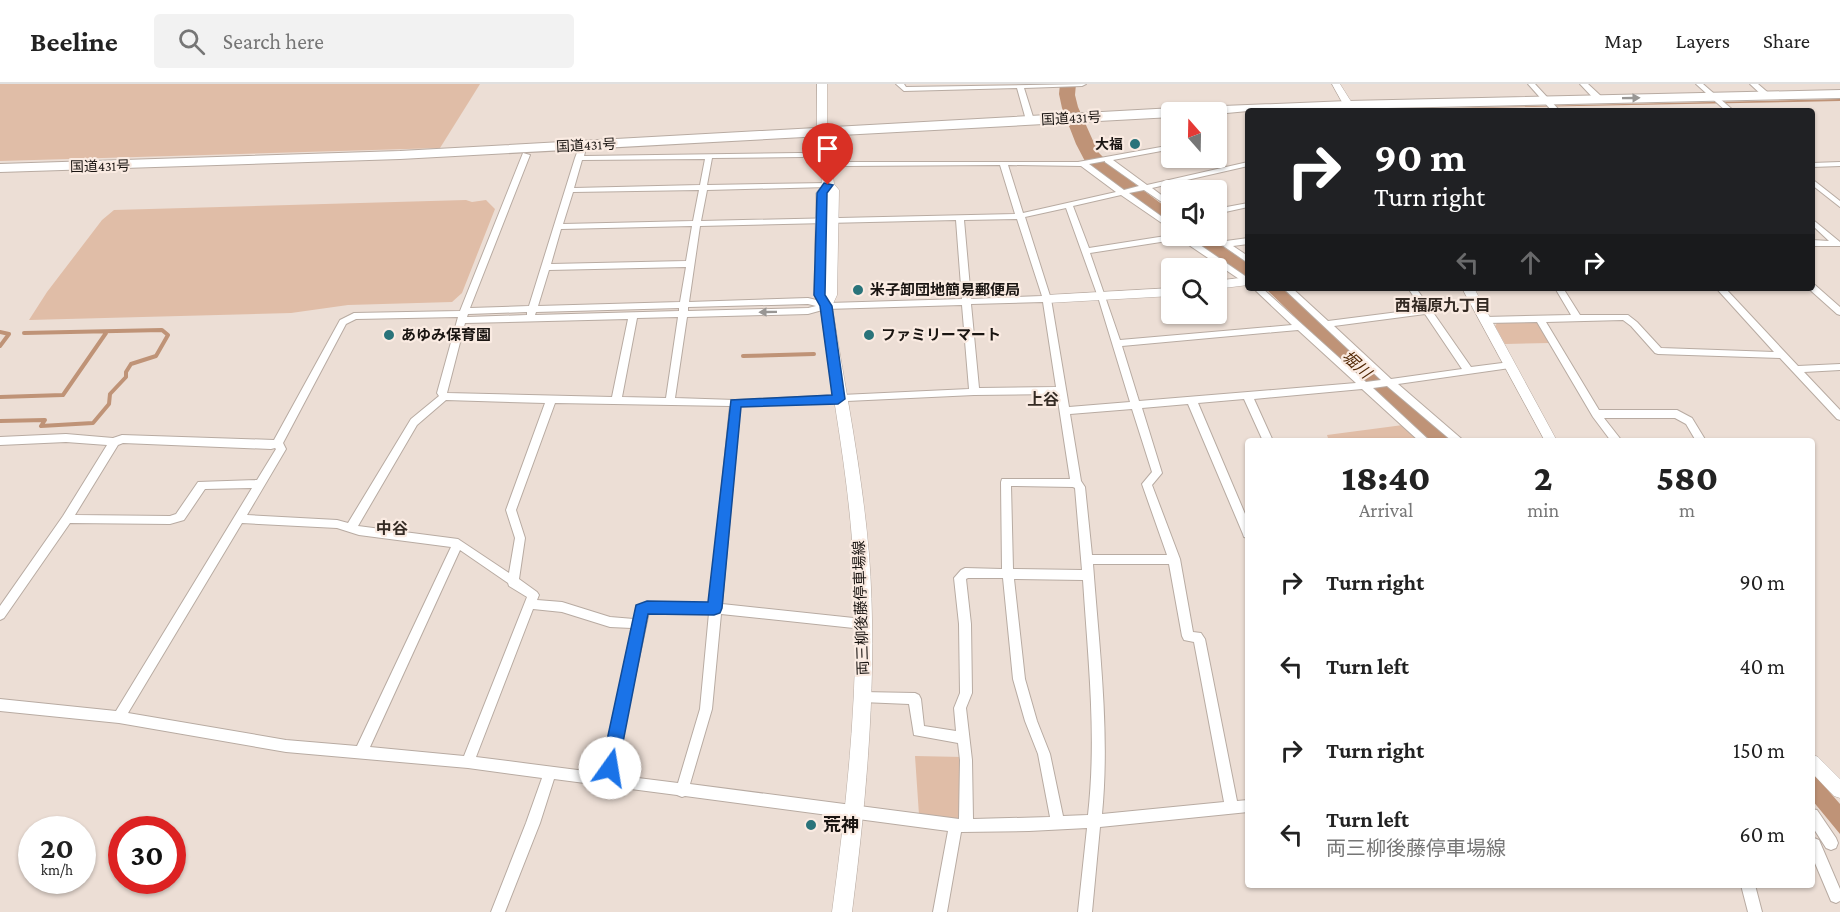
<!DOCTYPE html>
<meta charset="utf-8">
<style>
:root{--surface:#fff;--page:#f2f2f2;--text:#222;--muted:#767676;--line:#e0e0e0}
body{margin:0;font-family:"Crimson Pro","Noto Sans JP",serif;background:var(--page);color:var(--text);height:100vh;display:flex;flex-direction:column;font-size:22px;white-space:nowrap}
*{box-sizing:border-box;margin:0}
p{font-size:20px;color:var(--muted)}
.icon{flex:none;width:33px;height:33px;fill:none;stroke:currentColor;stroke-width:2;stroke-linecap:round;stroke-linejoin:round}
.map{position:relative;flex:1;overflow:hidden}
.drawer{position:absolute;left:1245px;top:354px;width:570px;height:450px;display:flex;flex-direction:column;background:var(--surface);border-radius:6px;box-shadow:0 2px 4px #0004}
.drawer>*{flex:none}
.hud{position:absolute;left:1245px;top:24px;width:570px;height:183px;border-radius:6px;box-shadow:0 2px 4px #0004;background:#202124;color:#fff;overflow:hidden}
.needle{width:39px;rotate:340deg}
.buttons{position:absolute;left:1161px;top:18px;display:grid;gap:12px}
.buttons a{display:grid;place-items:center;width:66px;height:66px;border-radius:6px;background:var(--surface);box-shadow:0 2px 4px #0004;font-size:30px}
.speed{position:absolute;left:18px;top:732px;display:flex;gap:12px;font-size:30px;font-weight:700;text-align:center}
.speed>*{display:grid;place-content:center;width:78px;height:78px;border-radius:50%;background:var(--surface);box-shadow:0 2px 4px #0004;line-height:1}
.speed small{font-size:15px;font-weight:400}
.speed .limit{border:9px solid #d22;background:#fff;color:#111}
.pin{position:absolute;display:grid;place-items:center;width:51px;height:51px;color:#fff;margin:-62px -26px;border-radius:50% 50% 50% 0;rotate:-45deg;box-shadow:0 0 6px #0007}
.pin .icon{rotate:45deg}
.me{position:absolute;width:66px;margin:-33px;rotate:13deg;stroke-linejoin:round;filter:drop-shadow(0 0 4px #0008)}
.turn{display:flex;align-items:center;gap:21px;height:126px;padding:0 30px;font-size:27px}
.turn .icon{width:78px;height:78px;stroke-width:2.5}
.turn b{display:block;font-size:42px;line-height:51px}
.lanes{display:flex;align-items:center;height:57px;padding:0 30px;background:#0003;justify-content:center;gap:30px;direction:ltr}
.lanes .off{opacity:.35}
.eta{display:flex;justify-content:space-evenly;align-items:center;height:102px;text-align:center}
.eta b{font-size:36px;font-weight:800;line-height:42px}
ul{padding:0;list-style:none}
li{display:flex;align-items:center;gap:18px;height:84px;padding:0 30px}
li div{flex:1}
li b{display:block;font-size:22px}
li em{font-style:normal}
header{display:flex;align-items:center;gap:36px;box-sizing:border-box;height:84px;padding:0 30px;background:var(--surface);border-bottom:2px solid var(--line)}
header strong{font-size:28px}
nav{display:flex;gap:33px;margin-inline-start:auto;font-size:21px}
.search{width:420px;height:54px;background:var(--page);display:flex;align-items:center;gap:15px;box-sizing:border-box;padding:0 21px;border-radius:6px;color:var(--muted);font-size:22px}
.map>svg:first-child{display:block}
.green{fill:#e0bda7}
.water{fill:#bf9377}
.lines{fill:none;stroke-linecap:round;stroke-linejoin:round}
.stream{stroke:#bf9377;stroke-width:4}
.minor-casing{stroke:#b8aba2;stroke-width:2}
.tertiary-casing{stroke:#b8aba2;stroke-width:1}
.secondary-casing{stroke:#b8aba2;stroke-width:1}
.trunk-casing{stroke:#b8aba2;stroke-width:2}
.minor{fill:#fff;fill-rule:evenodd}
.tertiary{fill:#fff;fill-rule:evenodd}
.secondary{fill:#fff;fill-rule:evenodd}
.trunk{fill:#fff;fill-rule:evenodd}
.oneway{fill:#989694}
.route{fill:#1a73e8;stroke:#114b97;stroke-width:1.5}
.poi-dot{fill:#29737a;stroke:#faebe2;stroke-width:2}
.labels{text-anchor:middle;stroke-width:4.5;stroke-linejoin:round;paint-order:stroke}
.far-street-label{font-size:14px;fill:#1a1512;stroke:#faebe2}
.far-poi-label{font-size:14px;font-weight:bold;fill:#1a1512;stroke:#faebe2;text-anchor:end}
.poi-label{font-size:15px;font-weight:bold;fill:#1a1512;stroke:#faebe2;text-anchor:start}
.street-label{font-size:15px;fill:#1a1512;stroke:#faebe2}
.neighbourhood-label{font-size:16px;font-weight:bold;fill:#352b24;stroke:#faebe2}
.water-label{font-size:16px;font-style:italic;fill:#512704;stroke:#faebe2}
.near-poi-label{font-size:18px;font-weight:bold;fill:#1a1512;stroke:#faebe2;text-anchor:start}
</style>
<header>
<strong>Beeline</strong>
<div class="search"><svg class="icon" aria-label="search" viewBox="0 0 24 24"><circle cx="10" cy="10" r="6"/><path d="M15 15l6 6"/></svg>Search here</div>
<nav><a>Map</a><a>Layers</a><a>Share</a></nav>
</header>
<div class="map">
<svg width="1840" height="828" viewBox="0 0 1840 828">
<rect width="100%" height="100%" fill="#ecded5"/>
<path class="green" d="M0 0H480L440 64 0 77Z
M466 116 472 118 486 116 495 125 462 209 452 218 348 221 291 229 29 236 47 208 102 136 114 126Z
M1532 237 1539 240 1550 259 1505 260 1495 242 1497 239Z
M1403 341 1421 357H1329L1327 351Z
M915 672 963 673V738L919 731Z"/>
<path class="water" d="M1060 0H1076L1075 11 1078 23 1098 68 1115 85 1171 127V140L1087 81 1076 60 1062 24 1059 10Z
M1840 15V17L1794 18 1318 27Z
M1188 152H1207L1248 179V195Z
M1265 204H1284L1453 357H1431L1358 294Z
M1812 688 1840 720V750L1812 716Z"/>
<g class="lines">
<path class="stream" d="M0 248 9 250 0 262
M743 272 814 270
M0 313 63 311 106 249
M0 337 45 336 41 342 93 339 109 320 110 310 126 293V288L131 280 156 272 168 251 162 246 24 249"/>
<defs>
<path id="minor" d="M896 0H904L906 3 1086 0 1082 2 1024 4 1034 36 1030 38 1026 36 1017 4 904 7Z
M1528 0H1535L1560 27H1552Z
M1580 0H1588L1602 13V17H1596Z
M1696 0H1703L1734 27H1726Z
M1750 0H1758L1772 12 1765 14Z
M1172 61V65L1113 76 1147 101 1248 78V82L1152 104 1172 119V125L1144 106 1129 109 1172 140V146L1121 111 1073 122 1089 164 1172 151 1187 152 1248 194V201L1180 155 1090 169 1120 256 1292 241 1253 204H1262L1366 298 1381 296 1283 204H1292L1328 237 1422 225 1408 204H1416L1471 283 1510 278 1515 281 1510 284 1398 300 1464 357H1452L1387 302 1373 304 1430 357H1419L1362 305 1254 315 1273 357H1263L1244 315 1198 319 1248 437V454L1244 453 1243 450 1188 320 1142 324 1162 389 1152 401 1180 475 1193 548 1201 549 1205 555 1237 717 1248 716V728L1100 743 1092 828H1078L1087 744 1029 747 961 748 947 828H933L948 747 685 712 682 713 677 711 554 695 540 739 505 828H491L526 739 542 694 468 684 286 668 119 639 0 627V615L116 627 252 404 205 405 184 436 170 440 70 439 4 534 0 536V522L63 432 107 361 66 358 0 361V353L66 350 113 354 122 351 274 356 340 236 354 229 460 227 523 69 530 71 470 224 529 222 575 74 578 66H581L585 68 584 72 800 69H803V73L712 74 707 101 828 99 832 101 828 103 707 106 701 137 1015 130 1000 81 846 82 842 80 846 78H1078ZM705 75 700 101 574 104 582 76ZM1105 77V78L1139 102 1124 106 1089 80ZM1008 81 1081 82 1116 108 1023 129ZM699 106 693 137 563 140 573 108ZM1066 124 1098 213 1130 318 1069 323 1051 215 1025 133ZM1017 135 1042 212 971 215 964 136ZM956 136 962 215 829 219 808 214 689 218 700 142ZM692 142 686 177 551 180 561 145ZM686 183 680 218 538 222 549 186ZM1043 218 1056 303 979 304 971 220ZM808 220 816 222 808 224 688 227V223ZM962 221 969 305 735 316 675 314 687 233 808 230 826 225ZM679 224V227L535 231 536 228ZM527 228V231L467 233 468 230ZM1425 230 1462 285 1391 295 1334 242ZM458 233 437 309 439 312 411 335 348 439 337 436 247 431 286 365 283 359 346 240 356 235ZM678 233 666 314 622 313 637 234ZM628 235 612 313 447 309 465 239ZM1298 246 1356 299 1139 317 1122 262ZM1057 310 1070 395H1002L1001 398 1002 485 965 484 961 486 954 494 959 540 960 609 954 624 956 647 924 642 921 615 919 611 915 609 862 608 858 609 856 613 858 617 862 618 909 620 914 651 958 659 960 676 959 735 690 700 712 625 721 530 863 545 867 544 869 540 867 536 863 535 722 520 740 322 974 311ZM446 316 545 319 506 426 515 454 509 489 458 455 358 442 417 341ZM555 319 730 322 710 519 647 518 638 523 634 535 610 533 562 518 537 516 539 511 537 508 519 495 525 454 516 426ZM1132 325 1152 388 1142 400 1167 471H1092L1085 403 1081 397 1070 330ZM123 359 271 365 275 364 276 365 257 396 198 398 176 430 170 432 75 431 118 361ZM1011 402 1073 403 1075 404 1082 486 1013 485ZM242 439 337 444 359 451 451 463 357 662 286 656 128 629ZM460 466 508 499 509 502 527 513 464 672 370 663ZM1093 480H1169L1182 552 1184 556 1194 558 1224 718 1102 730C1110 647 1099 563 1093 480ZM968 494H1003L1013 595 1025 637 1038 670 1050 733 973 735 972 676 966 624 972 609 971 540 966 495ZM1014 495 1083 496C1088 574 1097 652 1088 731L1063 732 1050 670 1037 637 1025 595ZM533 525 562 528 610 543 632 544 601 689 476 673ZM649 528 709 529 700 625 678 699 614 691Z
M1840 78V82L1812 83V79Z
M1812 95 1840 117V123L1812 101Z
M1248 119V123L1216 130V125Z
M1812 135 1840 158V162H1812V156L1829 157 1812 141Z
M1216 151 1226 157 1248 154V160L1233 162 1248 172V179L1209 152Z
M1812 200 1815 201 1840 223V231L1837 230 1809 205 1812 204Z
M1555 204H1563L1580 231H1628L1637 238 1661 264 1774 268 1716 204H1725L1798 282 1840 280V286L1804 288 1840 326V336L1837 335 1780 274 1658 270 1655 269 1631 242 1623 236 1546 238 1599 326H1677L1692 334 1706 357H1696L1686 340 1675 334H1604L1622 357H1611L1593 333 1537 238 1485 239 1481 236 1485 233 1571 231Z
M1812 725 1817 726 1836 754 1838 759 1836 764 1831 766 1826 764 1812 742Z
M1814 754 1819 756 1840 805V817L1836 819 1831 817 1812 772V755Z
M1741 801H1755L1762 828H1748Z"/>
<path id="tertiary" d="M1332 0H1340L1357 27H1347Z
M1248 193V201L1216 205V197Z
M1172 204V212L1047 219 1041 215 1047 211Z
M1462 204H1474L1557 357H1545Z
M1812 670 1818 673 1840 695V714L1834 712 1812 689Z"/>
<path id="secondary" d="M817 0H827V41L834 100 839 106 837 211 832 222C845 304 862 386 869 470 878 589 867 709 852 828H832C848 709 861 590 853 470 848 387 831 304 820 222L814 211 816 109 822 101 817 41Z"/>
<path id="trunk" d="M1840 6V14L1248 27 1216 30 1172 28V33L400 75 0 88V80L400 67 1174 24 1348 17Z"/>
</defs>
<use href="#minor" class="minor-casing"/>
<use href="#tertiary" class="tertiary-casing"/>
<use href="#secondary" class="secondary-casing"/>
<use href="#trunk" class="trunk-casing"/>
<use href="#minor" class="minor"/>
<use href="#tertiary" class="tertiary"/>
<use href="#secondary" class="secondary"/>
<use href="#trunk" class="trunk"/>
</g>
<defs><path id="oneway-solid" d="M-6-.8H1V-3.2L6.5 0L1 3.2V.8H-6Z" transform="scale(1.5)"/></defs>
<g class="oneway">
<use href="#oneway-solid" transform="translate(1631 14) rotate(-1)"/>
<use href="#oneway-solid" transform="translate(768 228) rotate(179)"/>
</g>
<path class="route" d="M824 99 833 101 827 109 825 211 832 222 845 315 838 320 741 323 722 524 720 529 714 531 648 530 618 684 615 689 610 692 604 689 601 684 636 521 647 517 708 518 731 316 832 311 820 222 814 211 817 109Z"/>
<g class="poi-dot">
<circle cx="1135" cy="60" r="6"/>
<circle cx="858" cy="206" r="6"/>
<circle cx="389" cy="251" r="6"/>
<circle cx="869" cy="251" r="6"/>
<circle cx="811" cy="741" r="6"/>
</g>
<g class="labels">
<g class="far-street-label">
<text transform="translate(1071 34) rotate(-3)" y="5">国道431号</text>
<text transform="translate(586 61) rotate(-3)" y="5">国道431号</text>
<text transform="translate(100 82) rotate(-1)" y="5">国道431号</text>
</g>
<g class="far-poi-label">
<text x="1123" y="65">大福</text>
</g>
<g class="poi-label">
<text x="870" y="211">米子卸団地簡易郵便局</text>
<text x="401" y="256">あゆみ保育園</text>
<text x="881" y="256">ファミリーマート</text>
</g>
<g class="street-label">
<text transform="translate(861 524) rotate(-92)" y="5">両三柳後藤停車場線</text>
</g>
<g class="neighbourhood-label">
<text x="1443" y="227">西福原九丁目</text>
<text x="1043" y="321">上谷</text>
<text x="392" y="450">中谷</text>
</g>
<g class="water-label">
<text transform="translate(1357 280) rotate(42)" y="6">堀川</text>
</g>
<g class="near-poi-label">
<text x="823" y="747">荒神</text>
</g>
</g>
</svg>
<div class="buttons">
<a><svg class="needle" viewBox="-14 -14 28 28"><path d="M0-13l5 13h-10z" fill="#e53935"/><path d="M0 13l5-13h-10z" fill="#767676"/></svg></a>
<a><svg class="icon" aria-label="sound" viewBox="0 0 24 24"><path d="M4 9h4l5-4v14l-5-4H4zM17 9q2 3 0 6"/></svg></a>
<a><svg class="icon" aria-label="search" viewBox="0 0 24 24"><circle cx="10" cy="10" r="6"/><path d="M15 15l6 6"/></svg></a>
</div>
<div class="speed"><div>20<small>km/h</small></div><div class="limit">30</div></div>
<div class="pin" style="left:828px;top:101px;background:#d93025"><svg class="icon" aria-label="arrive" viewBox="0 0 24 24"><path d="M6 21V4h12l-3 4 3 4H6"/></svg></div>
<svg class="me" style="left:610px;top:684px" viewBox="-20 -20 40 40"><circle r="19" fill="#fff"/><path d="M0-13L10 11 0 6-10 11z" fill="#1a73e8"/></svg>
<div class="hud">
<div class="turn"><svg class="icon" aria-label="right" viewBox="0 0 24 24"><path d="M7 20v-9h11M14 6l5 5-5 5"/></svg><div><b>90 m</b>Turn right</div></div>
<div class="lanes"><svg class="icon off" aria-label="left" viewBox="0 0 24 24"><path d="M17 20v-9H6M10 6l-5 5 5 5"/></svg><svg class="icon off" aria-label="ahead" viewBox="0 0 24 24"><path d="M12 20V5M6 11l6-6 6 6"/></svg><svg class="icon" aria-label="right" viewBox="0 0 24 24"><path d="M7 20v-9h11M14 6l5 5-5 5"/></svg></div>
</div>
<section class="drawer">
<div class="eta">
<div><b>18:40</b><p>Arrival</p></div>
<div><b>2</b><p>min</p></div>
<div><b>580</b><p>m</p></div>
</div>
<ul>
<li><svg class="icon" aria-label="right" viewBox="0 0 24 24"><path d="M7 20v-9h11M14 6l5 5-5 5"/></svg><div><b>Turn right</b></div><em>90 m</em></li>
<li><svg class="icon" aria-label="left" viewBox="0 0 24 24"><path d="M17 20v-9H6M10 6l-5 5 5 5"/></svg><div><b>Turn left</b></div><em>40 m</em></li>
<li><svg class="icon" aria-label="right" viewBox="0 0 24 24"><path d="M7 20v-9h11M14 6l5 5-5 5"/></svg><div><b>Turn right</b></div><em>150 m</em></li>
<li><svg class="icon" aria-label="left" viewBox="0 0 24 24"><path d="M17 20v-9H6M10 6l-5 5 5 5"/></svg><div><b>Turn left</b><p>両三柳後藤停車場線</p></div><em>60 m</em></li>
</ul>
</section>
</div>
